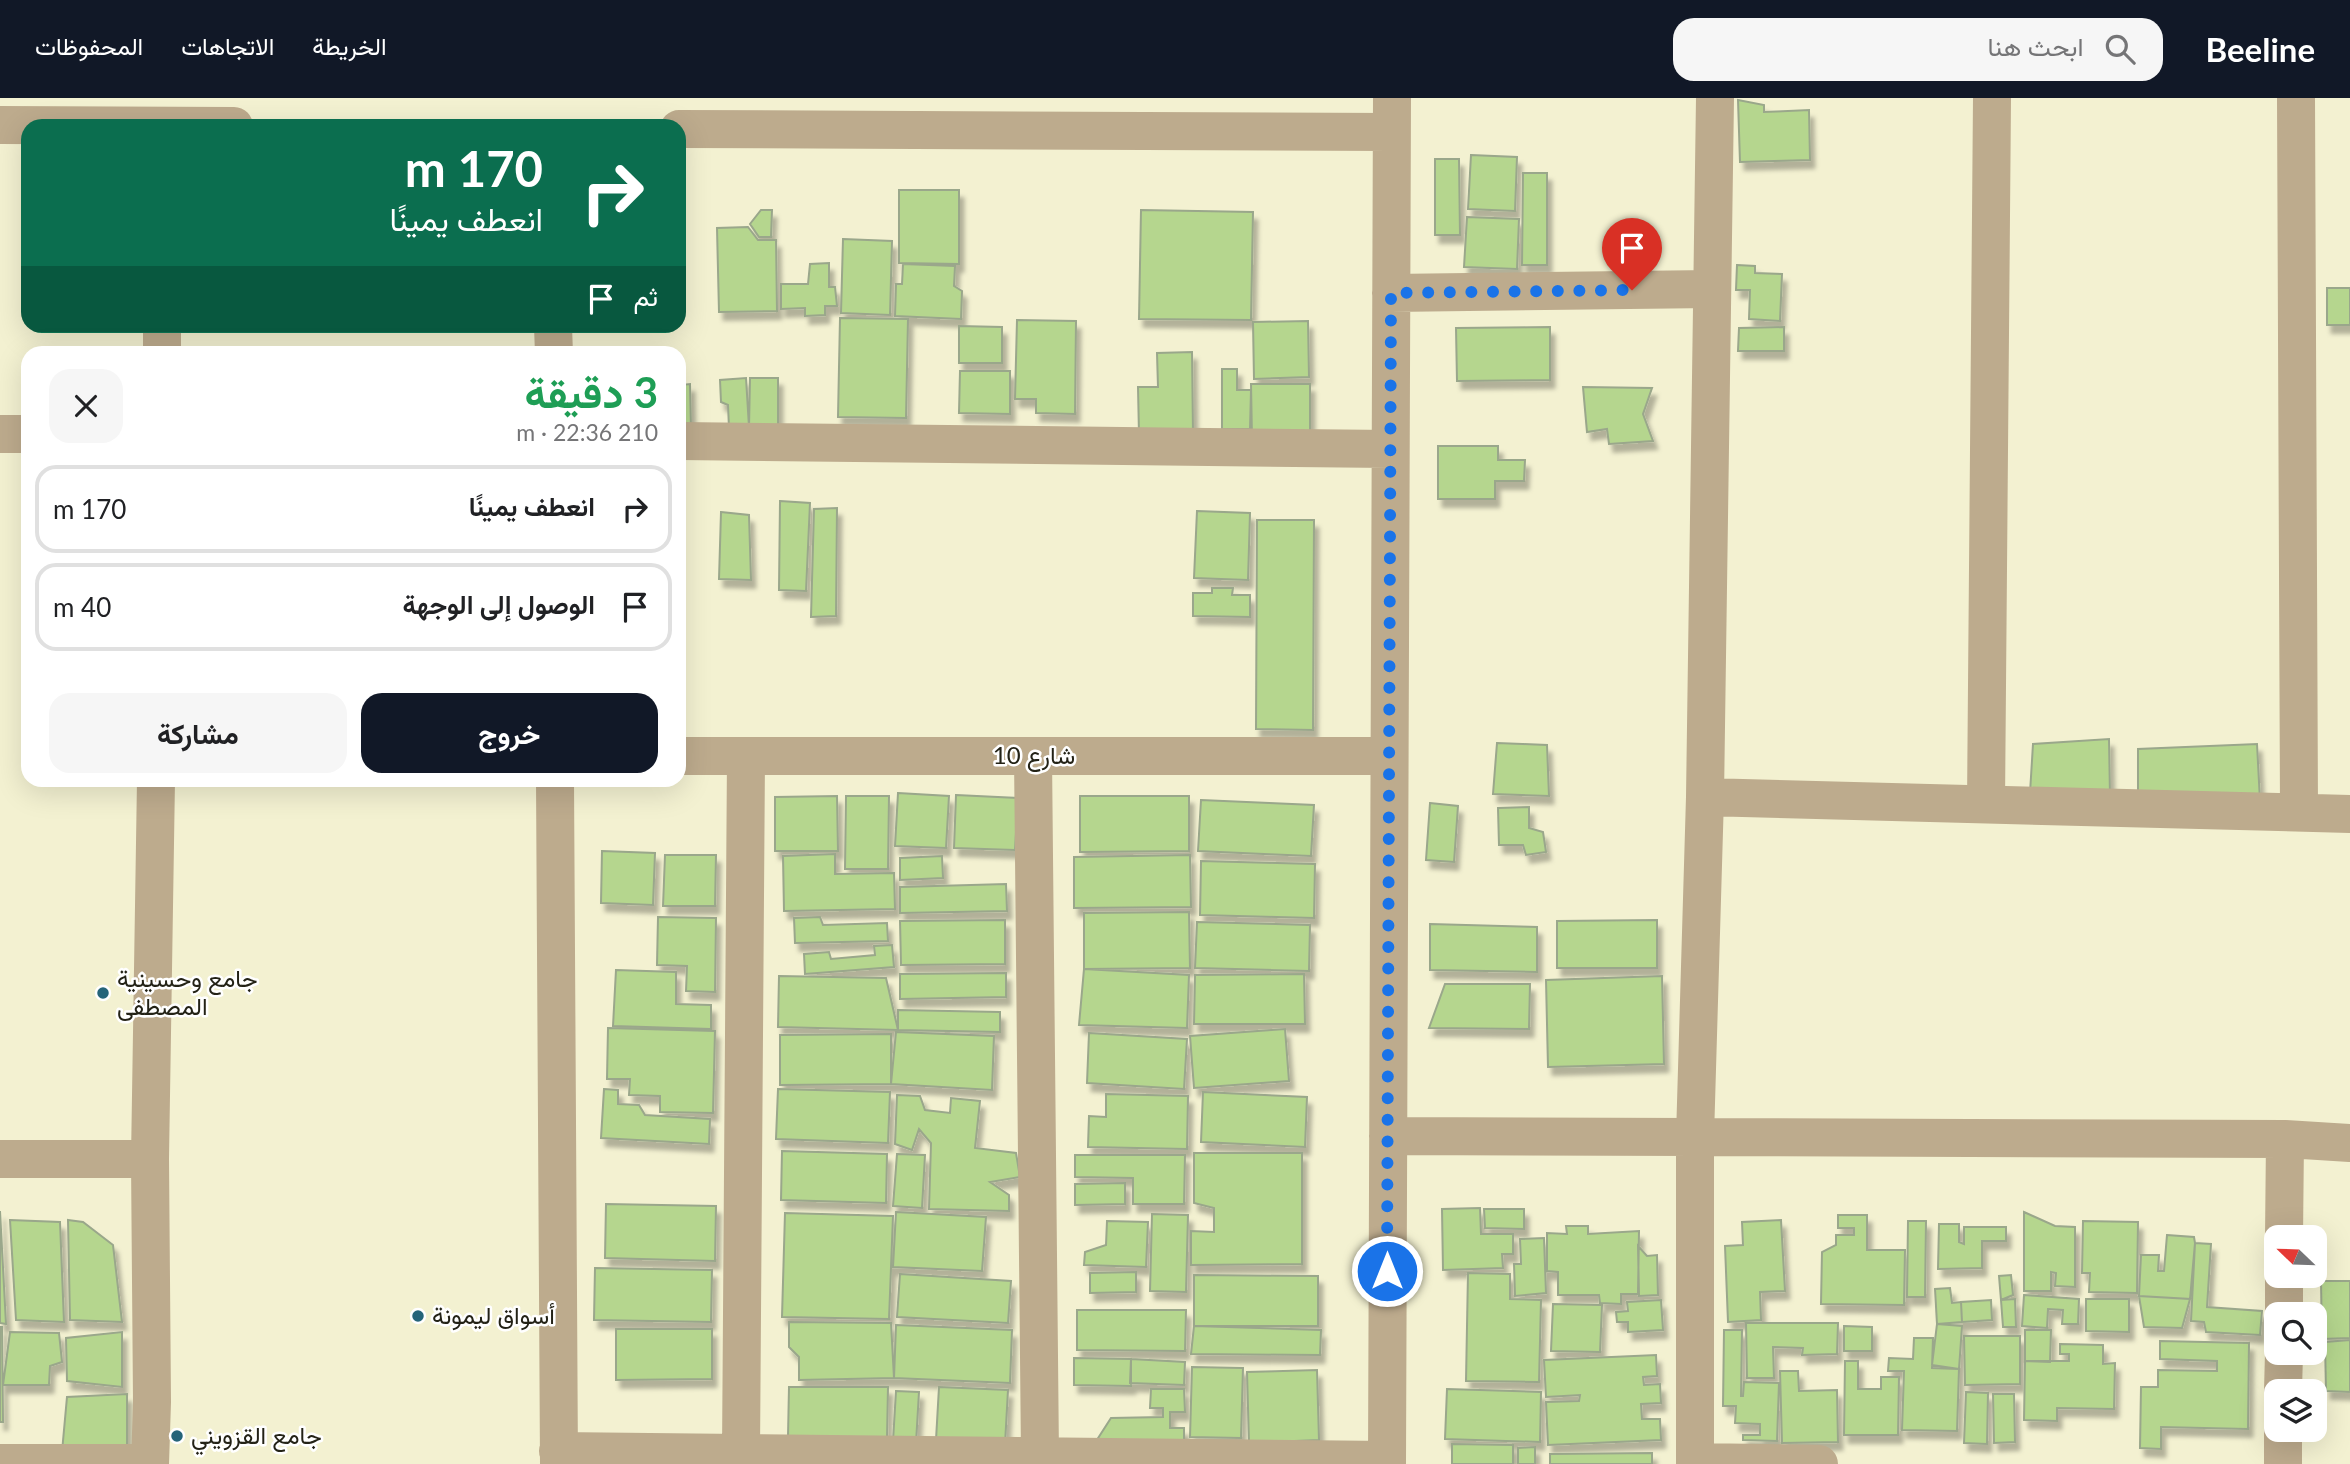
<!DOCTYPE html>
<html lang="ar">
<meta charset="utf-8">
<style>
:root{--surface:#fff;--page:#f6f6f6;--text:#202124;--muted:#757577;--line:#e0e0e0;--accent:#111827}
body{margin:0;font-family:Lato,Vazirmatn,sans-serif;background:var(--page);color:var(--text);direction:rtl;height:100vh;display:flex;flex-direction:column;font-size:26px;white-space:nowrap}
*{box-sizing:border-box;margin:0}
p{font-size:23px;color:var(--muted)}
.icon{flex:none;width:38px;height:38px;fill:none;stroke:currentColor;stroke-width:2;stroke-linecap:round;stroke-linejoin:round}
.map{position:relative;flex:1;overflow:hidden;direction:ltr}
.drawer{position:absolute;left:21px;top:248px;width:665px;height:441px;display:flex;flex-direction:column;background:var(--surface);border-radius:21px;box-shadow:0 7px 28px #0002;direction:rtl}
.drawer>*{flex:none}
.banner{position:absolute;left:21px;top:21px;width:665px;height:214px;border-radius:21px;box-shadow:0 7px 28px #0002;direction:rtl;background:#0b6e4f;color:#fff;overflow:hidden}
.needle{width:46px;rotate:293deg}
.tools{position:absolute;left:2264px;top:1127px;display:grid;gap:14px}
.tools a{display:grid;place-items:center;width:63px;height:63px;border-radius:14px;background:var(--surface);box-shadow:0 7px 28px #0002;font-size:35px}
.pin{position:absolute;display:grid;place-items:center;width:60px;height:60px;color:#fff;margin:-72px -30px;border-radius:50% 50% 50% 0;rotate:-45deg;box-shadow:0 0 7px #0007}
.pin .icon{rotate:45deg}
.me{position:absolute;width:77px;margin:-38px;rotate:0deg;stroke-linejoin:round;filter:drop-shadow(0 0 5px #0008)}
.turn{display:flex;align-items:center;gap:24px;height:147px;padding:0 28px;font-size:32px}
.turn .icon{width:91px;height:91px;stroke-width:2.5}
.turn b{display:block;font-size:49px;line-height:60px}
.then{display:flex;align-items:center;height:66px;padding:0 28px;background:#0003;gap:14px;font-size:26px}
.round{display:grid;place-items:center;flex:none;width:74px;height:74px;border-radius:21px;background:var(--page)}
.head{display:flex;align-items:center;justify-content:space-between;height:119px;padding:0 28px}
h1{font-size:42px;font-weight:700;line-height:52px;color:#1e9e55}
.action{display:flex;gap:14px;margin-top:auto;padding:14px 28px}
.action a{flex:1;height:80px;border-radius:21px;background:var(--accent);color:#fff;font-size:28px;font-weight:700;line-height:80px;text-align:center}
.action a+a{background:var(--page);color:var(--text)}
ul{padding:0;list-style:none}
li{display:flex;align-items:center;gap:21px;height:88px;margin:0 14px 10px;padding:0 14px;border:4px solid var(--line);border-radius:21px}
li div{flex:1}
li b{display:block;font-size:26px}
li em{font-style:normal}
header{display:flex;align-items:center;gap:42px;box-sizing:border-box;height:98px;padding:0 35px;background:var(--accent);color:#fff}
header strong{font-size:33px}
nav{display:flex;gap:38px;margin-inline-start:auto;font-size:24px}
.search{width:490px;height:63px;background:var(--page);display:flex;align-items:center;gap:18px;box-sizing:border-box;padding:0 24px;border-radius:21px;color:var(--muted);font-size:26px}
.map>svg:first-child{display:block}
.building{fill:#b5d68e;stroke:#9aa78b;stroke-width:2;filter:url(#shadow)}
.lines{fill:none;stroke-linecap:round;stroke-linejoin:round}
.street{stroke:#bdab8d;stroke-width:38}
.route{stroke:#1a73e8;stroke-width:12;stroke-dasharray:0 21.6}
.poi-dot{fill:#256479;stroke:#fff;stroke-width:2.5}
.labels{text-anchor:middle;stroke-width:5;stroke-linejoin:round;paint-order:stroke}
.street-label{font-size:24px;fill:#232216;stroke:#fff}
.poi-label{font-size:24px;fill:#232216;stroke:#fff;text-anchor:start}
</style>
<header>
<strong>Beeline</strong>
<div class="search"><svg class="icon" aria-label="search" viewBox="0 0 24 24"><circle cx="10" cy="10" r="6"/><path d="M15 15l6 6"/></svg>ابحث هنا</div>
<nav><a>الخريطة</a><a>الاتجاهات</a><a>المحفوظات</a></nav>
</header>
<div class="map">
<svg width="2350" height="1366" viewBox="0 0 2350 1366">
<defs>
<filter id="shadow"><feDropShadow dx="4.5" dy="8" stdDeviation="2" flood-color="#0004"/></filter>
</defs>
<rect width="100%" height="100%" fill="#f3f1d1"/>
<path class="building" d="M1738 2 1764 7V14L1809 12 1810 62 1740 64Z
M1471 57 1517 59 1515 113 1468 111Z
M1435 61H1459L1460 137H1435Z
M1523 75H1547V167H1522Z
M899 92H959V166L899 165Z
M761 112H772L771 139H759L750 126Z
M1141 112 1253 114 1251 222 1139 221Z
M1467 119 1519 121 1517 171 1464 169Z
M748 129 758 142H776L777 213 719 214 717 130Z
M843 141 892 143 890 217 841 215Z
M829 165V189H835L837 208H825V217L805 218V210L781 211V186H808L810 166Z
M903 166 955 168 954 188 962 193 961 221 895 218 896 186H902Z
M1737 167 1755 168V175L1782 176 1780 223 1749 221 1750 192H1736Z
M2327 190H2350V227H2327Z
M840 220 908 221 906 320 838 319Z
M1017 222 1076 223 1075 316 1036 315V301H1015Z
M1308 223 1309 279 1254 281 1253 224Z
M959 228 1002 229V265H959Z
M1550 229V282L1457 283 1456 230Z
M1784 229V253H1738L1739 230Z
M1192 254 1193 335 1139 336 1138 289H1158L1157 255Z
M1222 271H1237V292H1251L1250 331H1222Z
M960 273H1010V316L959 315Z
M746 280 749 329 729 330 728 307 721 304 720 282Z
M750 280H778V331L749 329Z
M679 284 681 287 690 286 691 332H679Z
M1251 286H1310V340L1252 341Z
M1583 289 1652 290 1643 316 1653 343 1609 346 1607 331 1587 334Z
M1438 348H1498V362H1525L1524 383H1495V401H1438Z
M780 403 810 405 806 493 779 492Z
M837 410 836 518 811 519 814 411Z
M1197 413 1250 415 1248 482 1194 480Z
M721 414 749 417 751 482 719 481Z
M1257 422H1314L1313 632 1256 631Z
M1212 490H1233L1232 497H1250V519L1193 518V495H1212Z
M2109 641 2110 698 2030 695 2033 646Z
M1497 645 1547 647 1549 698 1493 696Z
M2257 646 2260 703 2138 698V651Z
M898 695 949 698 946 750 895 748Z
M956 697 1018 700 1015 752 954 750Z
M837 698 838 753H775V699Z
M846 698H889L888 771H845Z
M1080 698H1189V753L1080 754Z
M1201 702 1314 707 1311 758 1198 753Z
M1430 705 1458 708 1454 764 1426 762Z
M1529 709V730L1543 734 1546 754 1526 757 1523 747H1499L1498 710Z
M602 753 655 755 653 807 601 805Z
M835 756V776L894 775 895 811 784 813 783 758Z
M665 757H716L715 808H663Z
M1190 757 1191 809 1074 810V759Z
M942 758 943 780 900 782V760Z
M1201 763 1315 766 1314 820 1200 817Z
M1006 786 1007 813 900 815V789Z
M1189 814 1190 870 1084 871V815Z
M658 819 716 820 715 894 686 893 687 868 657 867Z
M820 819 823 827 887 825 888 843 795 845 794 820Z
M1005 822V866L901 867 900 823Z
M1657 822V870H1557V823Z
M1197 824 1310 827 1309 873 1195 870Z
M1430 826 1537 829V874L1430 872Z
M892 847 894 869 805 876 804 856 829 854 831 861 875 857 874 848Z
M1084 871 1189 877 1187 930 1079 927Z
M616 872 676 874V906L711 907V931L613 928Z
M1006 875V899L900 901V876Z
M1304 876 1305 926H1194L1195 877Z
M779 878 886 880 898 932 778 929Z
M1662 878 1664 966 1548 969 1546 882Z
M1445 886H1530L1529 931 1429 930Z
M898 912 1000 914V934L898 932Z
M608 930 715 933 713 1015 660 1014V998L629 997 630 981H607Z
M1285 931 1289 983 1194 990 1190 938Z
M896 934 994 938 992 992 891 986Z
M1089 935 1187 941 1184 991 1087 985Z
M891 936V986L780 987V937Z
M604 991 618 992V1006L639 1007 645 1017 710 1021 709 1046 601 1040Z
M778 991 890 994 888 1045 776 1041Z
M1203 994 1307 999 1305 1049 1201 1044Z
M1106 996 1188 998 1187 1051 1088 1049 1089 1018 1106 1019Z
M897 997 920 998 925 1012 950 1015 951 1000 980 1003 975 1050 1016 1055 1020 1079 990 1084 1009 1097V1113L929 1111 931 1045 919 1031 912 1052 895 1046Z
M782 1053 887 1056 886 1105 781 1102Z
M1194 1055H1302V1166L1191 1167V1133L1214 1134V1110L1194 1105Z
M897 1056 925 1057 922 1110 893 1108Z
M1075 1057H1185L1184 1106H1133V1080L1075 1079Z
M1125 1085V1106L1075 1107V1086Z
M606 1106 716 1108 715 1163 605 1160Z
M1480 1110 1481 1136H1513V1156H1502L1503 1170 1443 1172 1442 1111Z
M1484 1111H1524V1131L1485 1130Z
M0 1113 6 1226 0 1225Z
M896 1114 986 1119 982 1173 893 1169Z
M2024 1114 2055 1128 2075 1129V1189L2055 1188 2056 1175 2051 1174V1193H2024Z
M785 1115 893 1118 889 1221 782 1219Z
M1152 1116 1188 1117 1186 1194 1150 1193Z
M1838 1117H1867V1152H1905L1904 1207 1821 1206 1822 1154 1836 1147V1137H1854V1130H1838Z
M10 1122 60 1124 64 1224 16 1222Z
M68 1122 83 1124 113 1147 122 1224 70 1222Z
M1781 1122 1785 1193 1760 1194 1761 1222 1728 1224 1725 1148 1743 1147 1742 1124Z
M1107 1123 1148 1124 1146 1169 1084 1167 1085 1154 1106 1147Z
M1908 1123H1926L1925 1199H1907Z
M2083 1123 2138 1124 2137 1195 2089 1194 2090 1175H2082Z
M1939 1126H1959V1144L1964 1146V1129H2006V1143H1982V1170L1938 1171Z
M1566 1128H1588V1136L1639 1133 1638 1196H1621V1206L1600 1205 1599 1197H1558V1174L1547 1173V1135L1567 1136Z
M2167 1137 2194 1139 2195 1145 2190 1201 2139 1198 2141 1157H2159L2158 1173H2164Z
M1544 1140 1546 1195 1515 1198 1514 1166H1521L1520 1141Z
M2195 1145 2211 1146 2207 1209 2262 1213 2260 1237 2206 1234 2204 1224 2191 1223Z
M1638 1148 1647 1158 1657 1157 1658 1197 1639 1198Z
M595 1170 712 1172 711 1224 594 1222Z
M1136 1174V1194L1090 1195V1175Z
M1468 1175 1510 1176V1201L1541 1202 1539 1284 1466 1283Z
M900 1176 1011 1183 1008 1225 897 1219Z
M1194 1177 1318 1178V1228H1194Z
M2011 1177 2013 1197 2001 1202 1999 1178Z
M2321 1183H2350V1240L2322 1241Z
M1950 1190 1952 1205 1961 1204 1962 1224 1937 1226 1935 1191Z
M2024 1197 2079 1201 2078 1226H2062L2063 1212 2048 1211 2047 1230 2022 1228Z
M2139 1198 2190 1201 2182 1230 2144 1229Z
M2015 1201 2016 1229H2003L2001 1202Z
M2086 1201H2129V1234L2086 1233Z
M1661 1202 1663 1232 1628 1234V1224H1617L1616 1214 1628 1213 1627 1204Z
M1991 1202 1992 1222 1962 1224 1961 1204Z
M1553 1206 1602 1207 1600 1254 1551 1253Z
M1077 1212H1186L1185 1253 1077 1252Z
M789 1224 891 1225 894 1280 799 1282V1259L789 1249Z
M1746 1225H1838L1837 1256 1802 1257 1803 1250 1773 1249 1774 1280H1747Z
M1937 1226 1962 1228 1959 1271 1932 1267Z
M896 1227 1012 1232 1010 1285 894 1280Z
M1194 1228 1321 1232 1320 1257 1191 1256Z
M1844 1228 1872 1229V1253H1844Z
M0 1229H2L3 1324H0Z
M616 1231H712V1281L616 1282Z
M1724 1232H1742L1741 1298H1743L1744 1284 1779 1285 1777 1343 1743 1342V1337H1760V1326L1735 1325 1736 1308H1723Z
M2025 1232H2051L2050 1264 2025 1263Z
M10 1234 59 1235 62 1264 50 1268 49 1287H3Z
M122 1234V1289L67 1283 66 1240Z
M1964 1238H2020V1286L1965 1287Z
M1914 1240H1933L1932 1270 1959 1271 1957 1333 1902 1332 1904 1273H1888L1889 1260 1913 1261Z
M2350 1242V1294L2326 1293 2325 1244Z
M2160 1243 2249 1245 2248 1331 2161 1329V1351L2140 1350 2141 1289H2158V1272L2217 1273V1263L2160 1261Z
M2060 1246 2103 1247V1266L2115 1265 2114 1311 2057 1310V1323L2024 1322 2025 1263H2069V1256H2060Z
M1656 1257 1657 1278 1643 1279 1644 1287 1660 1286 1661 1305 1641 1306 1642 1321H1660L1661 1342 1548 1347 1546 1304 1579 1303 1580 1297 1546 1299 1544 1262Z
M1074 1260 1131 1261V1288L1074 1287Z
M1131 1261 1185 1264 1184 1287 1130 1285Z
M1845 1263H1858V1291H1881V1279H1899L1898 1337H1844Z
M1192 1269 1243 1270 1241 1340 1190 1339Z
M1317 1272 1319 1342 1249 1345 1247 1274Z
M1780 1273H1798L1799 1293 1837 1292 1838 1344 1782 1345Z
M789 1289H888L887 1340 788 1339Z
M939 1289 1008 1292 1005 1346 936 1342Z
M1151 1291H1184L1185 1314H1170V1330H1184V1347L1093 1348 1111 1320 1163 1319V1310H1150Z
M1447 1291 1541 1294 1540 1344 1445 1341Z
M896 1293 919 1294 916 1345 893 1343Z
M1966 1294 1988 1295 1987 1346 1964 1345Z
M127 1296V1354H62L67 1299Z
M1993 1296H2014L2015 1344 1994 1345Z
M1452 1346 1513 1347V1366H1452Z
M1535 1349V1366H1518V1350Z
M1652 1355V1366H1550V1356Z"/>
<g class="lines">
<path class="street" d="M2296 0 2299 713
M0 27 234 28
M679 31 1391 34
M1391 195 1712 191
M553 228 554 256
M162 256V228
M0 336H28
M679 343 1390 351
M679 658H1388
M1033 658 1040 1358
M555 682 559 1366
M1705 699 2350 716
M1986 706 1992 0
M1388 1038 2285 1041 2350 1045
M0 1061H150
M2284 1139 2285 1041
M2284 1216V1178
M2283 1293 2284 1255
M558 1353 1387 1362
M741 1355 746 658
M1695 1364 1819 1366
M0 1365H150
M150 1366 152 1304 150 1061 156 682
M1387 1366 1392 0
M1695 1366V1039L1705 699 1715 0
M2283 1366V1332"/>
</g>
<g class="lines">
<path class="route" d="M1387 1173 1391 195 1632 192"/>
</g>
<g class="poi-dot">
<circle cx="103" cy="895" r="7"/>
<circle cx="418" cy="1218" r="7"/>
<circle cx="177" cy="1338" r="7"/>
</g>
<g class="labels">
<g class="street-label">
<text x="1034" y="666">شارع 10</text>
</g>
<g class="poi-label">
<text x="117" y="889">جامع وحسينية<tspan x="117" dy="28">المصطفى</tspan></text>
<text x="432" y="1226">أسواق ليمونة</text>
<text x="191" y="1346">جامع القزويني</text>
</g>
</g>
</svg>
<div class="tools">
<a><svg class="needle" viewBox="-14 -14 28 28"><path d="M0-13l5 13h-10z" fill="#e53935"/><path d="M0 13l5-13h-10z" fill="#757577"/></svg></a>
<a><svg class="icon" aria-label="search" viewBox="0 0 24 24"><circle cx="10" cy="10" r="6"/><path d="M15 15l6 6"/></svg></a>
<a><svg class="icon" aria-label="layers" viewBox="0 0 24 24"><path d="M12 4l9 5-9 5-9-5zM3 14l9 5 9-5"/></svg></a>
</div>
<div class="pin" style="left:1632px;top:192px;background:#d93025"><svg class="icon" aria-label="arrive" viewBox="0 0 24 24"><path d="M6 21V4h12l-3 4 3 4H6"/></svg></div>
<svg class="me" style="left:1387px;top:1173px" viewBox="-20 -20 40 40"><circle r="17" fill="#1a73e8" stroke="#fff" stroke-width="3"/><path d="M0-11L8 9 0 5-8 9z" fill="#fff"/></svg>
<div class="banner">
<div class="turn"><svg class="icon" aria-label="right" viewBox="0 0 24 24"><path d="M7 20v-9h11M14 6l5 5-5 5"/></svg><div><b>170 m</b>انعطف يمينًا</div></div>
<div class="then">ثم<svg class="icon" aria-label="arrive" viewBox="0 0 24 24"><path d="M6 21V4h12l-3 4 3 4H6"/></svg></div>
</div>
<section class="drawer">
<div class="head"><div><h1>3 دقيقة</h1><p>210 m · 22:36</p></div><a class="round"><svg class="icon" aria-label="close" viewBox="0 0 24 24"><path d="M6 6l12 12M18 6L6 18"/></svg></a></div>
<ul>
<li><svg class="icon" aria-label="right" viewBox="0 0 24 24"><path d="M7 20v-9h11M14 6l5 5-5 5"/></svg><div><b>انعطف يمينًا</b></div><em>170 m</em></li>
<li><svg class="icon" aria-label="arrive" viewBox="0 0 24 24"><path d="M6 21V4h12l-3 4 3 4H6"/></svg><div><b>الوصول إلى الوجهة</b></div><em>40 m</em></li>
</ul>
<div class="action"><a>خروج</a><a>مشاركة</a></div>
</section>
</div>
